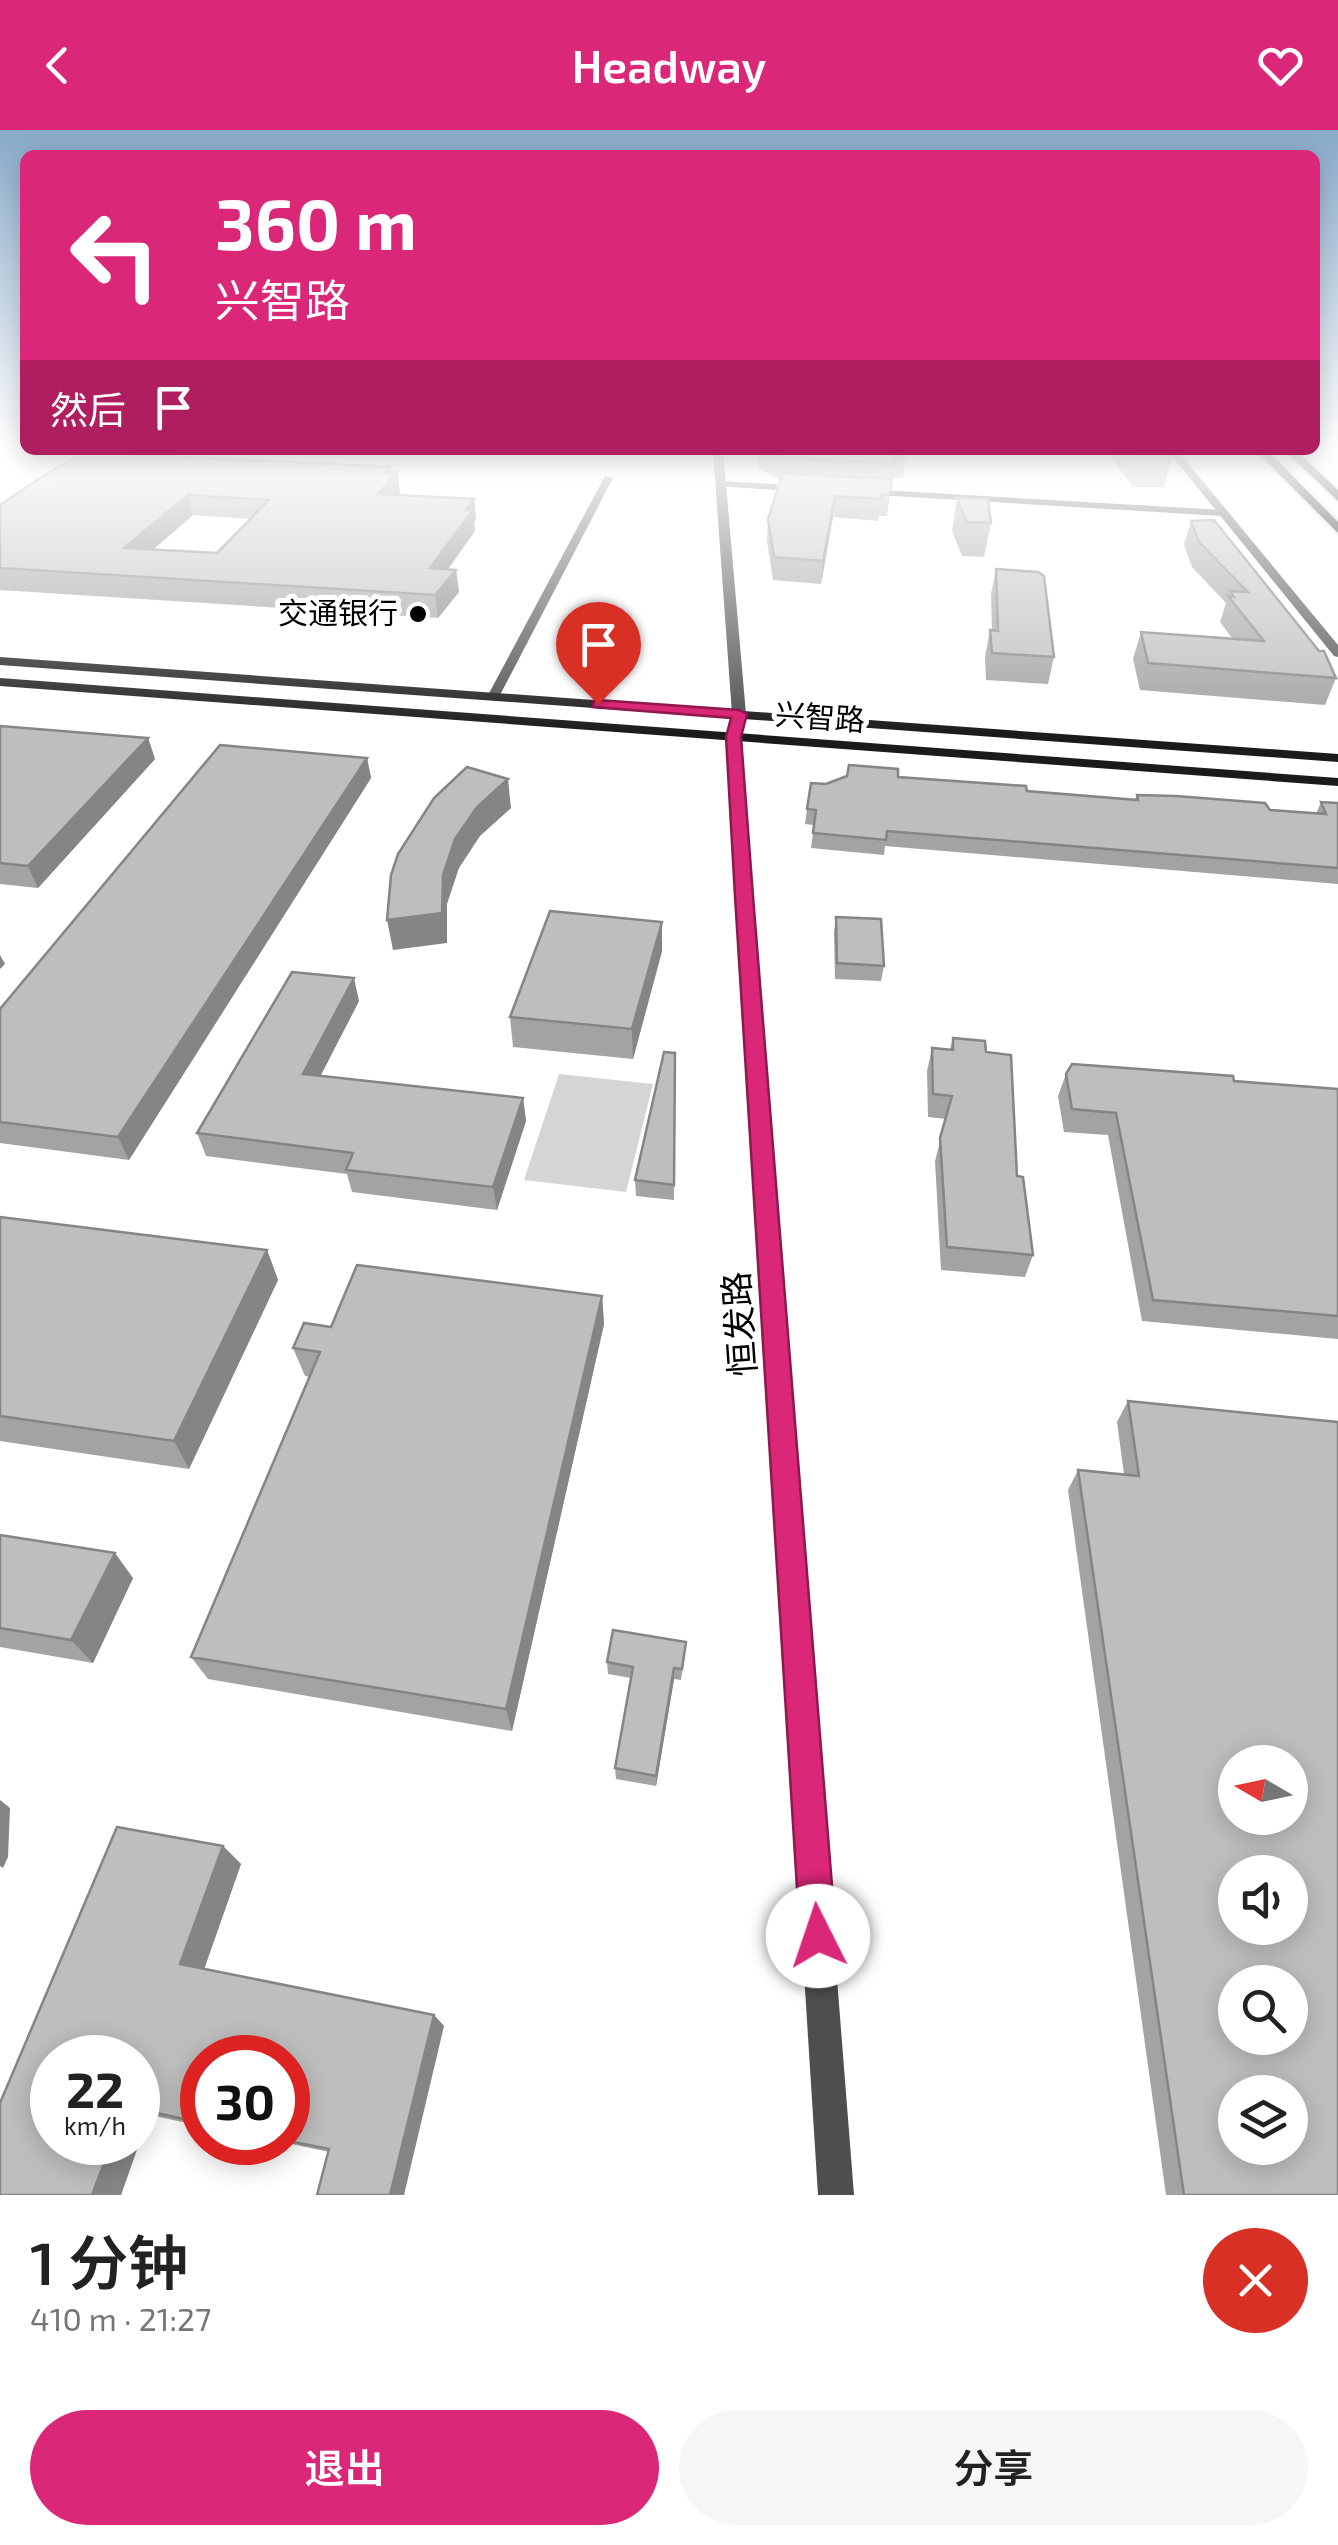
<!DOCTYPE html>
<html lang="zh">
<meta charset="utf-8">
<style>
:root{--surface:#fff;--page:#f6f6f6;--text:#222;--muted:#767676;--accent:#db2777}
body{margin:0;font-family:"Exo 2","Noto Sans SC",sans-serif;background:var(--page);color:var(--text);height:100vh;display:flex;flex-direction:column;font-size:38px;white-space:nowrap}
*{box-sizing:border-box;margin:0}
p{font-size:32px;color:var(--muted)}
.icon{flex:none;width:55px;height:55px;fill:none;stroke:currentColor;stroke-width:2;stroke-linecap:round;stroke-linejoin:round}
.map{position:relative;height:2065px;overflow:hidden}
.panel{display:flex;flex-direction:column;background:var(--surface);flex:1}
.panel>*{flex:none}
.hud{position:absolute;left:20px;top:20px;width:1300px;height:305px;border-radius:15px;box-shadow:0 5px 25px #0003;background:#db2777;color:#fff;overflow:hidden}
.needle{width:65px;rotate:279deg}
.controls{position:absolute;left:1218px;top:1615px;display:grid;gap:20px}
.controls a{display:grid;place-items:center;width:90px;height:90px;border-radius:50%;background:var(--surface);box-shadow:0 5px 25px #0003;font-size:50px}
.speed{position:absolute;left:30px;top:1905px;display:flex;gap:20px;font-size:50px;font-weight:700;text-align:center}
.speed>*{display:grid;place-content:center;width:130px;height:130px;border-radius:50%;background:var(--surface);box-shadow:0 5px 25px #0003;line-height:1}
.speed small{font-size:25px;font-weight:400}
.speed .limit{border:15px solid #d22;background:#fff;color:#111}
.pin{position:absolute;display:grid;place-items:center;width:85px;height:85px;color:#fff;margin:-102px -42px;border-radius:50% 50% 50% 0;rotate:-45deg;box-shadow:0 0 10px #0007}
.pin .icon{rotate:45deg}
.me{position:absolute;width:110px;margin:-55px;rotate:356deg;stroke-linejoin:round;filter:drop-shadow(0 0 8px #0008)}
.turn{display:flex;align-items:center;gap:35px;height:210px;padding:0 30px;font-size:45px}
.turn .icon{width:130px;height:130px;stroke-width:2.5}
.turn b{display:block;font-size:70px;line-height:85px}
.then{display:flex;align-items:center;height:95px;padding:0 30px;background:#0003;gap:20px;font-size:38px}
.round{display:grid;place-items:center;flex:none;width:105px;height:105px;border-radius:52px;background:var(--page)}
.overview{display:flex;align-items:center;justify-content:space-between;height:170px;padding:0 30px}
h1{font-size:60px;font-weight:600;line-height:75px}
.primary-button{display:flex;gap:20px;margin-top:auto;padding:20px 30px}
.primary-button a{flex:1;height:115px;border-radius:60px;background:var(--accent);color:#fff;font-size:40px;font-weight:600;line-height:115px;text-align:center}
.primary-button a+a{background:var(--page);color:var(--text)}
header{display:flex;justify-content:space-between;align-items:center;height:130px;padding:0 30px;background:var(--accent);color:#fff;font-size:45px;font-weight:600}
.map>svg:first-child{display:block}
.green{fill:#d5d5d5}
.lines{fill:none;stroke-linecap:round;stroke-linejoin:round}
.primary-casing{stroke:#dbdbdb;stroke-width:5}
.minor{fill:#4e4e4e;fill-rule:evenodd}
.tertiary{fill:#4e4e4e;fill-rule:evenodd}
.secondary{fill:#1b1b1b;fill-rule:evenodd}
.primary{fill:#000;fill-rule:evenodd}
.wall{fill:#a3a3a3;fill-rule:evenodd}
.shaded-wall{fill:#858585}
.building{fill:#bebebe;stroke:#858585;stroke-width:2.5;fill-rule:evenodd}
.route{fill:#db2777;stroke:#8e194d;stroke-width:2.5}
.poi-dot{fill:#000;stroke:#fff;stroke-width:4}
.labels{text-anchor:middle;stroke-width:10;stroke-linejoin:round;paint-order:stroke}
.far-poi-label{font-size:30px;fill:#000;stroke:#fff;text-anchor:end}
.far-street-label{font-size:30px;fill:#000;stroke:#fff}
.street-label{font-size:35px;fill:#000;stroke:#fff}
</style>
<header><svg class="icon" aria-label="back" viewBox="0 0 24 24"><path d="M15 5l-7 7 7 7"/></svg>Headway<svg class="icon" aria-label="heart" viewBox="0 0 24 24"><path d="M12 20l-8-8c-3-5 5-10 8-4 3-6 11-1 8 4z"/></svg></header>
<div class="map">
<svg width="1338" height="2065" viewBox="0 0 1338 2065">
<rect width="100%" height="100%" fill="#fff"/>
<path class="green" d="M559 944 653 954 626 1062 524 1050Z"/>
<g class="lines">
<defs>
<path id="primary" d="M1255 320H1267L1338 392V403Z
M1284 320H1296L1338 360V371Z"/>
</defs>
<use href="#primary" class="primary-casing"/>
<path class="minor" d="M713 320H723L746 584 741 607 752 766 854 2065H818L736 766 727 607 732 584Z
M1167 320H1177L1338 515V527L1334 526Z
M605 346 613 348 499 567 488 570 487 567Z"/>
<path class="tertiary" d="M721 351 804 356 809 359 804 362 718 356Z
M863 359 1223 380 1228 383 1223 386 860 364Z"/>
<path class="secondary" d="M0 527 1338 624V632L0 535Z
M0 548 1338 648V656L0 556Z"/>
<use href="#primary" class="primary"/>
</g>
<path class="wall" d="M757 320H906L903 348H892L887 386H879L878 391 833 387 821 454 773 450 767 411 768 389 781 350 759 339Z
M1106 320H1168L1173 326 1164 357H1133Z
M390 342H397L400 362 398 365 474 369 476 390 474 393 475 401 448 439 456 440 459 462 438 488 0 460V375ZM193 385 250 389 217 423 154 419Z
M957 368 991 393 984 427 962 426 952 401Z
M1191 391 1336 548 1325 575 1140 560 1133 529 1141 502 1232 508 1220 492 1226 473 1192 437 1184 415Z
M996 439 1054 527 1048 554 986 550 985 527 990 500H992L991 464Z
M0 596 148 608 155 629 38 758 0 754Z
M367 628 371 648 129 1030 0 1013V879Z
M898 647 1027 661 1135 670 1137 665 1316 684 1321 672 1338 673V754L885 716 884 725 811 718 814 695 805 694 807 679 826 654Z
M836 787 884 836 881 851 835 849 834 802Z
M662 821 633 929 513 917 510 887Z
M359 871 321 945 523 968 526 991 497 1080 352 1062 347 1044 206 1026 197 1003Z
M953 908 986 922 1017 1046 1033 1125 1025 1147 941 1140 935 1031 946 989 928 987 927 941 932 918 950 919Z
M675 923 674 1070 636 1066 635 1050Z
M1066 944 1234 951 1338 959V1209L1142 1191 1108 1005 1064 1002 1058 966Z
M0 1087 267 1120 278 1150 189 1339 0 1311Z
M602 1166 604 1194 512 1601 208 1549 191 1527 310 1247 305 1246 293 1218 331 1197Z
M1128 1271 1338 2065H1166L1068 1360 1078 1340 1124 1344 1117 1292Z
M0 1405 133 1448 93 1533 0 1517Z
M685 1524 681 1550 674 1549 656 1656 616 1649 615 1638 631 1548 608 1544 607 1532Z
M223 1716 241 1734 204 1839 434 1885 444 1896 329 2022 282 2012H288V1928H202V1996L149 1985 121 2065H0ZM138 1928V2012H52Z"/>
<path class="shaded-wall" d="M390 337 391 349 397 342 400 362 382 384 378 364 386 342Z
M188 365 193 385 130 439 124 418Z
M835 366 833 387 821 454 823 431Z
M474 369 476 390 474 393 475 401 433 460 430 438Z
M456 440 459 462 438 488 435 465Z
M148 608 155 629 38 758 28 736Z
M367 628 371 648 129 1030 118 1007Z
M508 649 511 678 480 706 459 738 447 774V813L393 820 387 790 443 745 455 709 477 677Z
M662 792V821L633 929 632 899Z
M0 825 5 834 0 839Z
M354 848 359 871 310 966 303 944Z
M523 968 526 991 497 1080 493 1057Z
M267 1120 278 1150 189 1339 174 1311Z
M602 1166 604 1194 512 1601 506 1579Z
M115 1423 133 1448 93 1533 71 1510Z
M674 1538V1549L656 1656V1646Z
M0 1670 10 1678 8 1727 3 1738 0 1736Z
M223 1716 241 1734 201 1848 180 1834Z
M434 1885 444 1896 404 2065H390Z
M138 1981 149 1985 121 2065H92L112 2012H138Z"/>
<path class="building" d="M769 320H906V325L895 324 894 334 787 328Z
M1137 320H1168L1173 326H1141Z
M84 322 390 337 386 342H397L378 364 474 369 466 380H473L430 438 456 440 435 465 0 438V375L43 346ZM188 365 269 370 217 423 124 418Z
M783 343 892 349 889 365 882 364 881 369 835 366 823 431 774 427 768 389Z
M957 368 988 369 991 393 967 392Z
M1214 390 1319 521H1324L1336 548 1148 533 1141 502 1264 511 1228 466 1234 467 1230 461 1248 462 1199 412 1191 391Z
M996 439 1038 442 1044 446 1054 527 992 523 990 500 998 501Z
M0 596 148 608 28 736 0 733Z
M220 615 367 628 118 1007 0 992V879Z
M849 635 898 639V647L1026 656 1027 661 1138 670 1137 665 1176 666 1265 673 1270 680 1326 684 1321 672 1338 673V738L887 701 886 710 813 703 816 680 807 679 811 653 826 654 847 646Z
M467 637 508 649 477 677 455 709 443 745 442 783 387 790 391 745 398 724 434 668Z
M550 781 662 792 632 899 510 887Z
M836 787 881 789 884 836 837 833Z
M292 842 354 848 303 944 523 968 493 1057 346 1040 353 1023 197 1003Z
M953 908 985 911 986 922 1011 925 1017 1046 1023 1047 1033 1125 947 1117 940 1008 952 966 933 964 932 918 953 920Z
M664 922 675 923 674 1055 635 1050Z
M1072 934 1233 946 1234 951 1338 959V1186L1153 1170 1116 983 1072 979 1066 944Z
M0 1087 267 1120 174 1311 0 1286Z
M357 1135 602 1166 506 1579 191 1527 320 1222 293 1218 304 1193 331 1197Z
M1128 1271 1338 1292V2065H1184L1078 1340 1139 1346ZM1235 1632H1290V1688H1235ZM1235 1742H1290V1798H1235ZM1235 1852H1290V1908H1235ZM1235 1962H1290V2018H1235Z
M0 1405 115 1423 71 1510 0 1498Z
M613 1500 686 1512 682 1539 674 1538 656 1646 615 1638 633 1537 607 1532Z
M117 1697 223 1716 180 1834 434 1885 390 2065H317L329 2019 288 2011V1928H202V1993L138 1979V1928H52V2012H112L92 2065H0V1973Z"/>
<linearGradient id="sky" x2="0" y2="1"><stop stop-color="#89aaca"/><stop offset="0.52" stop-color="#fff"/><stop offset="1" stop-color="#fff" stop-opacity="0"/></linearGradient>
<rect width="1338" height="603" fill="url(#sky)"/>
<path class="route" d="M598 570 739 580 747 584 741 607 753 766 836 1806 831 1819 818 1825 805 1819 800 1806 735 766 726 607 731 588 593 577V571Z"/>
<circle class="poi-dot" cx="418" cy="484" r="10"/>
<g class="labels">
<g class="far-poi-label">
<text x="398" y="494">交通银行</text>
</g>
<g class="far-street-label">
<text transform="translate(820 588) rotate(4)" y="10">兴智路</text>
</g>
<g class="street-label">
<text transform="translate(740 1194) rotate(-94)" y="12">恒发路</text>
</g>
</g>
</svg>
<div class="controls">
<a><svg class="needle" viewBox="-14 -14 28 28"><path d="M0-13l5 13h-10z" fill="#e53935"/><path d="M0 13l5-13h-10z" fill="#767676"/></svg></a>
<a><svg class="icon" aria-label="sound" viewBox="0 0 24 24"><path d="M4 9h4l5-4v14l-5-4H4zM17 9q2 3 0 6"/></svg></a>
<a><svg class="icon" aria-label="search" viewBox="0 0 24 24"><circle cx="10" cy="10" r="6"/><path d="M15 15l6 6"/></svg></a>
<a><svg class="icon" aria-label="layers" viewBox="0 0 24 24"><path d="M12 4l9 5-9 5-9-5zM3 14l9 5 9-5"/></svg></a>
</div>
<div class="speed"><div>22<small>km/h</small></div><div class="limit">30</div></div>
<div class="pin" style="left:598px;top:574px;background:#d93025"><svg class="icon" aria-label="arrive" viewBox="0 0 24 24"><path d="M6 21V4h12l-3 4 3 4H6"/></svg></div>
<svg class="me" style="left:818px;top:1806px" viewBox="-20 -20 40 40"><circle r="19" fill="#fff"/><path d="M0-13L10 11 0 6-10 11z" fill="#db2777"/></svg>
<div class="hud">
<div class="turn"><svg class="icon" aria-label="left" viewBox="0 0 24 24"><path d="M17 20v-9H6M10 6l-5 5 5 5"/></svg><div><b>360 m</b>兴智路</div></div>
<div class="then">然后<svg class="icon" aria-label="arrive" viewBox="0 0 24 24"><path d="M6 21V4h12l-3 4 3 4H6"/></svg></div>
</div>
</div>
<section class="panel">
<div class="overview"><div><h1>1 分钟</h1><p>410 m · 21:27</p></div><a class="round" style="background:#d93025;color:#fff"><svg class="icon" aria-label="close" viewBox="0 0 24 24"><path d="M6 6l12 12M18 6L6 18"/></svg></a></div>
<div class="primary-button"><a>退出</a><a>分享</a></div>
</section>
